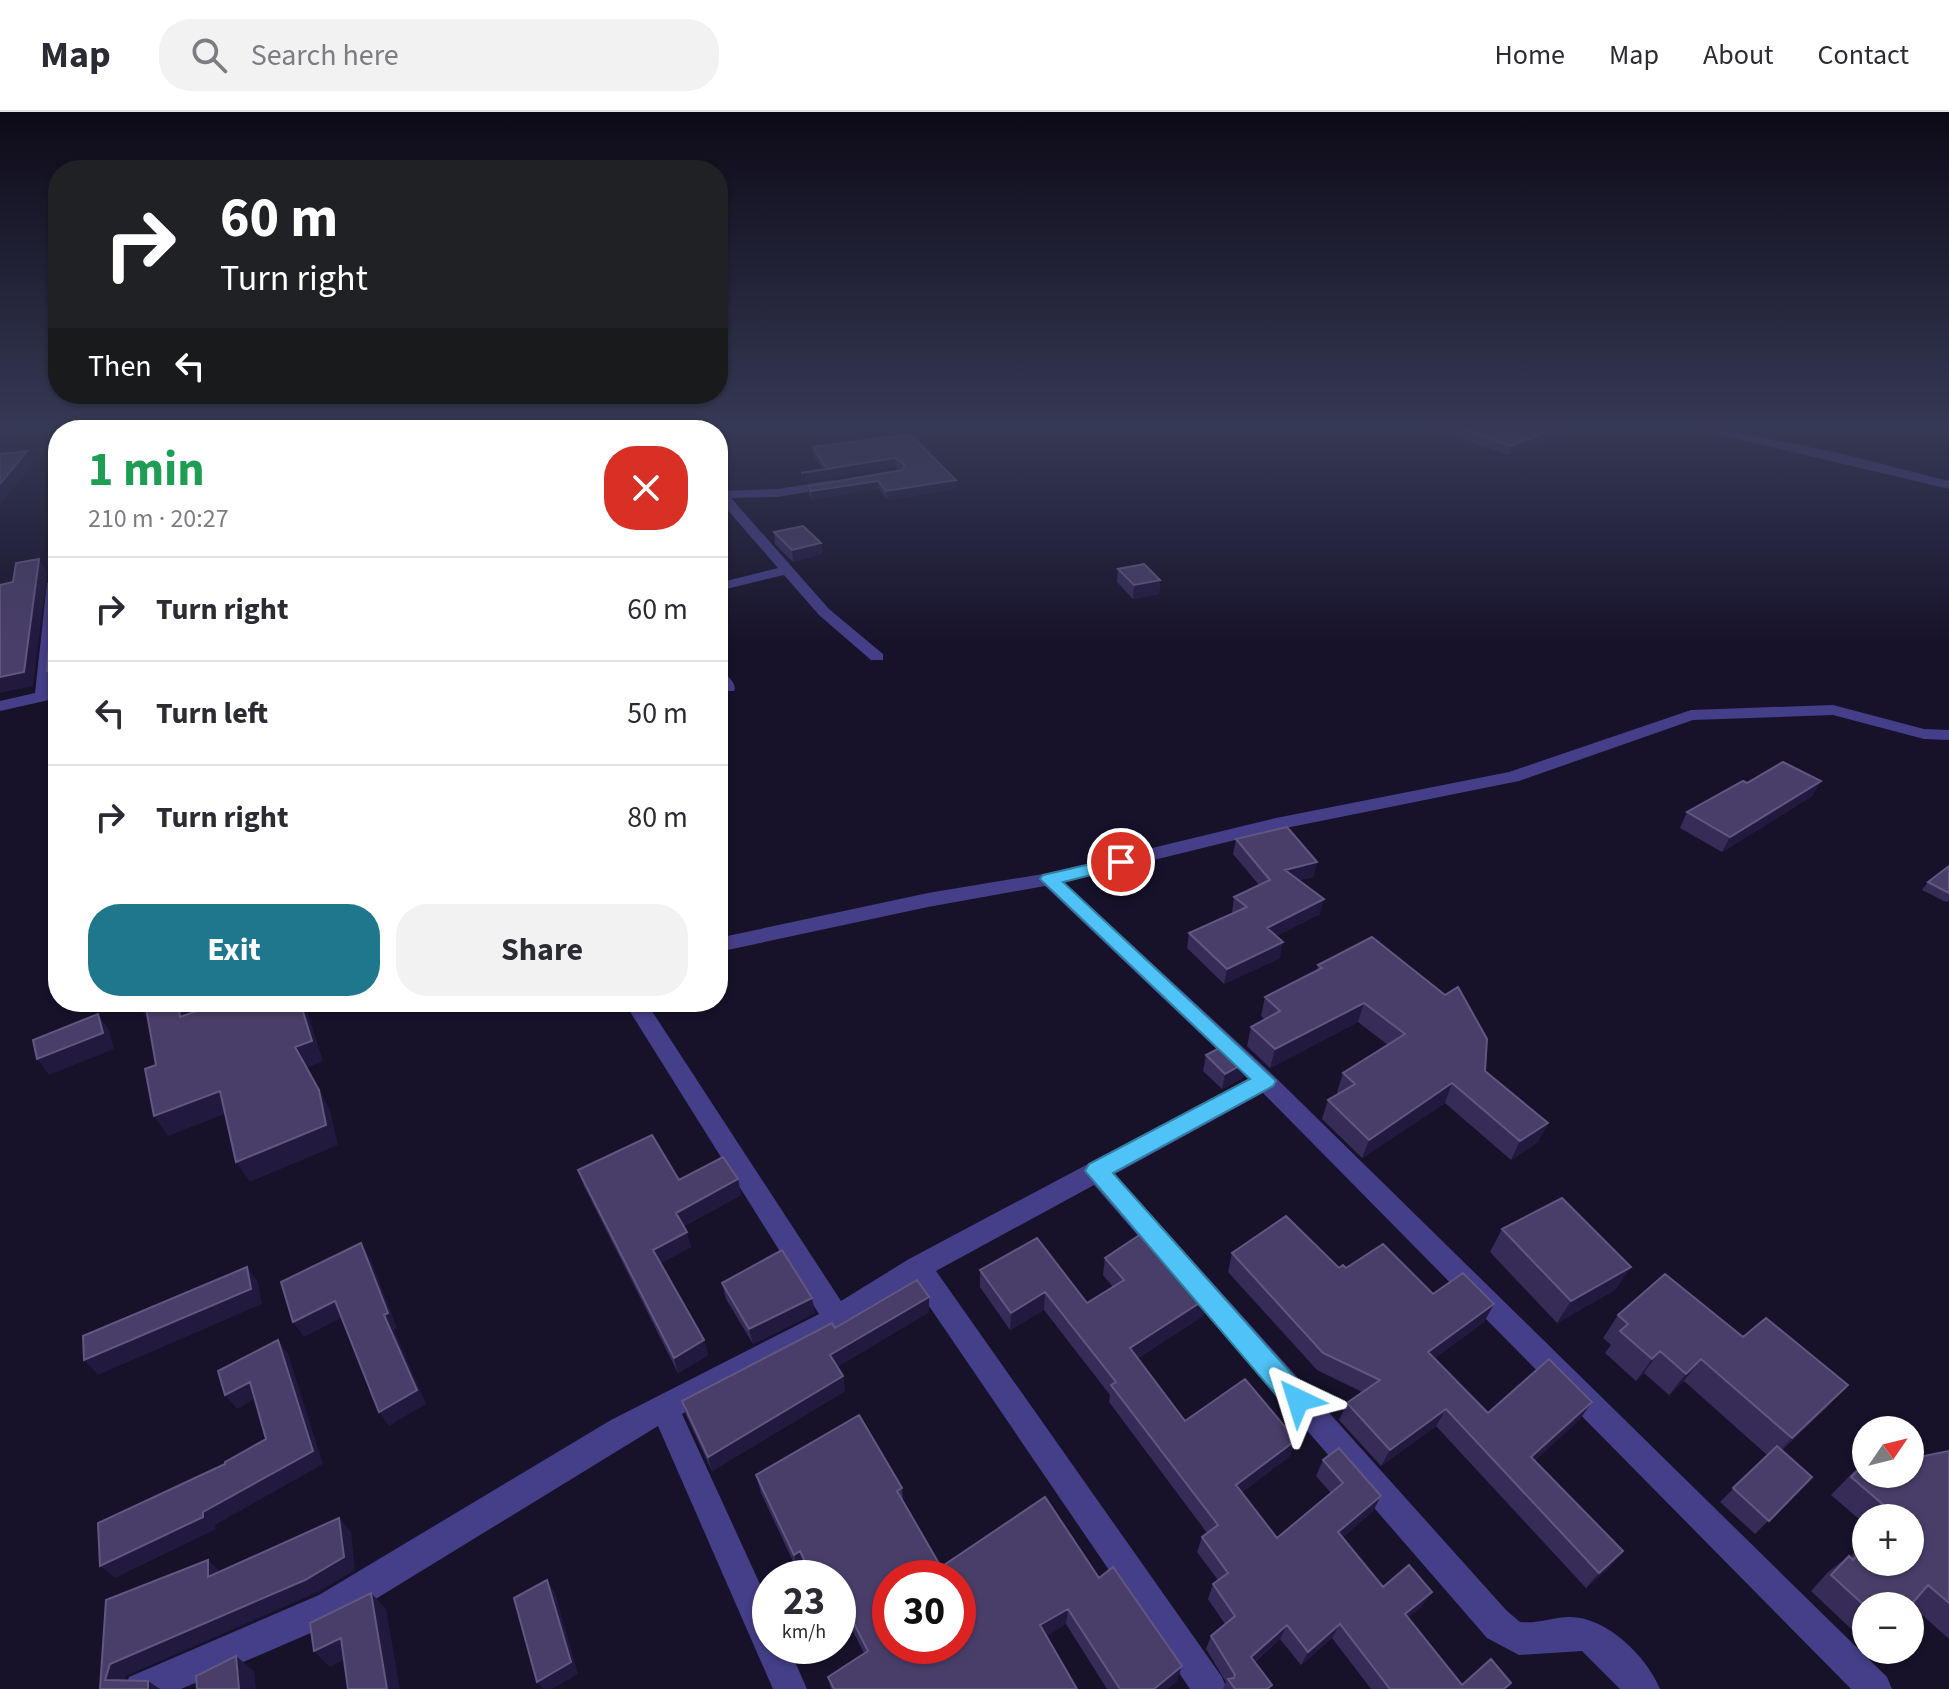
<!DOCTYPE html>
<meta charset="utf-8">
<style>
:root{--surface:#fff;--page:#f2f2f3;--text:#2b2b33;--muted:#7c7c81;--line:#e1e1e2;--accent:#1e778c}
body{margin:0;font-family:"Source Sans 3",sans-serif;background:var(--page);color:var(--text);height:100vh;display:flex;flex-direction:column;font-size:30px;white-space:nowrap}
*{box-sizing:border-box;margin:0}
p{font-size:26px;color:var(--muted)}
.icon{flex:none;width:44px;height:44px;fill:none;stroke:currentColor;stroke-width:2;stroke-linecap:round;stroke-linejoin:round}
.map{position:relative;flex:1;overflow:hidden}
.details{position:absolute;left:48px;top:308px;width:680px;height:592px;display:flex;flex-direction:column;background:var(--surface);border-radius:32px;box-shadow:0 2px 6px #0004}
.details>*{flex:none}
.top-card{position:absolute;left:48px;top:48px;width:680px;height:244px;border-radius:32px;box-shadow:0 2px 6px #0004;background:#202124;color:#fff;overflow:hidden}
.needle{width:52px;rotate:55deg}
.buttons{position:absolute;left:1852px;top:1304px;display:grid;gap:16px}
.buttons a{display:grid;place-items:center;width:72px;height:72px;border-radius:50%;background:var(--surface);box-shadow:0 2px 6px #0004;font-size:40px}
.speed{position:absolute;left:752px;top:1448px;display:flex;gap:16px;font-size:40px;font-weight:700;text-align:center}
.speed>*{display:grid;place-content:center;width:104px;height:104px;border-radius:50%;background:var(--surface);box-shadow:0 2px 6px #0004;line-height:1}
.speed small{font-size:20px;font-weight:400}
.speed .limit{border:12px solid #d22;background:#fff;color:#111}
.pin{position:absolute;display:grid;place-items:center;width:68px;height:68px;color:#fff;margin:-34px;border:4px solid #fff;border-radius:50%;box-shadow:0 2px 8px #0007}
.me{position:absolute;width:88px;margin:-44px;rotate:319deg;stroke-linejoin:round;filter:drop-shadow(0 0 6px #0008)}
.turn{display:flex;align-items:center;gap:28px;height:168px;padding:0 40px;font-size:36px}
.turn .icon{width:104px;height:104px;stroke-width:2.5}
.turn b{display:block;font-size:56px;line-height:68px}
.then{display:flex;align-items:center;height:76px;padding:0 40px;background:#0003;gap:16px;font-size:30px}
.round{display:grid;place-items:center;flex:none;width:84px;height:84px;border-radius:32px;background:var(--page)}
.head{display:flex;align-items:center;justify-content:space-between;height:136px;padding:0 40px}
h1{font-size:48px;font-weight:700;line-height:60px;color:#1e9e55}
.button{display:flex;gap:16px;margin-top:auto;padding:16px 40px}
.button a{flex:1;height:92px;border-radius:32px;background:var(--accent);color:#fff;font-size:32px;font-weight:700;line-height:92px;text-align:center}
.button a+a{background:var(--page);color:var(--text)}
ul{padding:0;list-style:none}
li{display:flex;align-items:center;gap:24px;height:104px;padding:0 40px;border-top:2px solid var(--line)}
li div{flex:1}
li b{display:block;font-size:30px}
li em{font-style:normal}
header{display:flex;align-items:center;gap:48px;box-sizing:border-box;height:112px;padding:0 40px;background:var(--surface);border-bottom:2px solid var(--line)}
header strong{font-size:38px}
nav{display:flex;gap:44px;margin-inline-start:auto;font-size:28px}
.search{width:560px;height:72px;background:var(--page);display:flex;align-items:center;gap:20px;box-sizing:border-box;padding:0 28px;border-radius:32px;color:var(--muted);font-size:30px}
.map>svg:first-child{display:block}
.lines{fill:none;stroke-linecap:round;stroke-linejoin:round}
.street{fill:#453e88;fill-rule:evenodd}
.wall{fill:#372b58}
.shaded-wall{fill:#22193e}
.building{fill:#493e69;stroke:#615781;stroke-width:2;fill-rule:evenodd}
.route{fill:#4fc3f7;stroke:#337fa1;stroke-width:2}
</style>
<header>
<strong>Map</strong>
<div class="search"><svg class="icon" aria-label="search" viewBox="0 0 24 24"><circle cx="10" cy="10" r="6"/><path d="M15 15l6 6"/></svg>Search here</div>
<nav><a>Home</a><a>Map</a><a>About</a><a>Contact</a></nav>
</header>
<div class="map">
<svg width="1949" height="1577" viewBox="0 0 1949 1577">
<rect width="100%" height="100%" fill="#17122a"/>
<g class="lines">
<path class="street" d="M211 312H241L218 318 196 317Z
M1675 312H1699L1847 343 1949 369V377Z
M833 368 839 372 837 375 778 385 731 386 829 497 883 542V548H871L819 503 784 463 718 479V471L778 456 718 387V379L778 377Z
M54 467 58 468 52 578 58 576V586L0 599V589L35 581 47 471Z
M718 558C725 560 738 572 734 579H722L718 574Z
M1833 593 1924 617 1949 618V628L1924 627 1833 603 1693 608 1519 669 1276 718 1064 770 1273 963 1887 1565 1892 1577H1851L1263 981 1115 1062 1506 1498 1520 1510C1538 1512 1553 1505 1570 1505 1607 1505 1647 1545 1660 1577H1620L1582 1539 1519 1543 1487 1526 1094 1073 936 1159 1222 1565 1227 1577H1190L914 1172 847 1216 682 1302 770 1494V1534H788L807 1577H773L658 1314 343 1507 181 1577H124L129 1565 319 1483 611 1308 819 1202 624 890H646L841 1189 909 1147 1248 967 1045 774 928 795 718 840V826L928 781 1049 761 1276 706 1509 660 1691 598Z"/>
</g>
<path class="wall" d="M1417 312H1573L1572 318 1508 343Z
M910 322 956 377 887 388 879 377 812 388 809 383V374L900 358 896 355 802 370 801 361 823 358 814 344 813 335Z
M774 420 821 431 822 442 793 450 775 432Z
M1118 457 1160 468 1159 482 1133 487 1117 470Z
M58 530V574H55L47 559Z
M1821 669 1812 684 1722 740 1680 716 1687 700Z
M1236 727 1317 750 1313 765 1299 768 1320 802 1276 824 1280 846 1224 872 1187 836 1189 821 1233 802 1232 800 1234 785 1259 773 1233 742Z
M1949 754V788L1946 790 1922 778 1928 770Z
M1318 853 1485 959 1548 1011 1538 1030 1511 1048 1445 991 1362 1046 1322 1007 1328 988 1338 982 1337 980 1343 961 1388 933 1358 910 1270 956 1247 934 1251 915 1265 908 1261 904 1265 885 1317 859Z
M1206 943 1243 966 1222 977 1203 959Z
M578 1058 679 1068 738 1067 741 1083 684 1114 691 1135 661 1151 704 1228 708 1243 678 1261 584 1074Z
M1502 1117 1616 1177 1557 1211 1490 1140Z
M1232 1141 1346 1156 1433 1182 1494 1192 1484 1210 1435 1246 1488 1301 1580 1307 1534 1349 1610 1455 1586 1476 1436 1314 1381 1354 1339 1308 1347 1291 1362 1280 1317 1258 1228 1160Z
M1105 1146 1207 1186 1203 1204 1138 1246 1185 1309 1290 1344 1242 1380 1277 1426 1331 1381 1316 1364 1323 1348 1373 1399 1343 1425 1383 1475 1422 1494 1408 1506 1462 1573 1505 1577H1371L1332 1526 1301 1553 1280 1527 1255 1550 1270 1577H1223L1226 1570 1206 1537 1211 1524 1225 1512 1208 1487 1213 1472 1218 1468 1197 1440 1202 1425 1207 1421 1109 1290 1110 1283 1044 1198 1010 1218 980 1175V1158L1087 1191 1113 1175 1103 1163Z
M722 1171 815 1201 753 1232 726 1187Z
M929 1185V1200L837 1255 843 1264 845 1279 712 1359 686 1303 682 1289 835 1216Z
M1618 1203 1827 1295 1782 1338 1812 1365 1755 1422 1720 1390 1767 1343 1684 1269 1669 1283 1644 1261 1636 1269 1605 1241 1611 1233 1603 1226Z
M1949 1339V1527L1911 1493 1866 1494V1531L1811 1479 1828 1460 1849 1444 1850 1445 1866 1427V1450L1910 1406H1866V1413L1831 1383 1866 1347V1362L1914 1346Z
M756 1363 902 1376 903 1388 941 1455 1099 1466 1177 1569 1167 1577H1107L1066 1512 1046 1524 1077 1577H831L828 1565 864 1541 843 1500 838 1504V1466H809L804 1456 798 1460 761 1381Z"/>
<path class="shaded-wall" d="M10 312H21L7 330H0V321Z
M1566 312H1573L1572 318 1508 343 1511 334Z
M27 339 33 352 0 394V372Z
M895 346 896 355 802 370 801 361Z
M956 368V377L887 388 886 379Z
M878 369 879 377 812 388 811 379Z
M821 431 822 442 793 450 792 438Z
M39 447 47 461 33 574 0 581V565Z
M722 460 723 467 718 468V461Z
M1160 468 1159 482 1133 487 1134 473Z
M58 562V572L53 563Z
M1821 669 1812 684 1722 740 1730 725Z
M1317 750 1313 765 1282 772 1285 758Z
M1324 787 1320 802 1263 831 1267 816Z
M1283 830 1280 846 1224 872 1227 857Z
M136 890H149L157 902 146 906Z
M178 890H188L193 925 180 905Z
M300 890H304L323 949 306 956 295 935Z
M1364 891 1358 910 1270 956 1275 937Z
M98 902 109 918 114 937 49 963 37 947Z
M1246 950 1243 966 1222 977 1225 962Z
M1452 971 1445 991 1362 1046 1369 1028Z
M319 978 330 998 338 1033 250 1070 236 1050Z
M220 979 233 999 168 1024 154 1004Z
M1548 1011 1538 1030 1511 1048 1520 1029Z
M738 1067 741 1083 680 1116 676 1101Z
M687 1120 691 1135 658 1153 653 1138Z
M361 1131 370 1146 397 1216 394 1218 426 1292 389 1314 379 1300 384 1203Z
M247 1155 258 1170 262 1192 98 1263 84 1248Z
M1631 1155 1616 1177 1557 1211 1571 1189Z
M1045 1180 1044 1198 1010 1218 1011 1201Z
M929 1185V1200L832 1258 830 1243Z
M812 1186 815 1201 753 1232 749 1217Z
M1207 1186 1203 1204 1128 1252 1130 1236Z
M335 1189 345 1204 304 1225 293 1210Z
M1494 1192 1484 1210 1420 1257 1428 1240Z
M278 1228 288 1242 323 1352 215 1413 216 1417 115 1466 100 1454 203 1400 313 1339Z
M704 1228 708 1243 678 1261 674 1246Z
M1660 1239 1644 1261 1636 1269 1652 1247Z
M1701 1247 1684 1269 1669 1283 1686 1262Z
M843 1264 845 1279 712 1359 708 1345Z
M250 1270 261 1283 237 1297 225 1283Z
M1848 1273 1827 1295 1771 1347 1792 1326Z
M1592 1290 1580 1307 1520 1362 1531 1345Z
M1446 1297 1436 1314 1381 1354 1390 1338Z
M1296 1328 1290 1344 1231 1388 1236 1373Z
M1381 1384 1373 1399 1331 1435 1338 1420Z
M339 1406 351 1420 355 1458 318 1480 126 1564 123 1577 105 1568 110 1552Z
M800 1439 804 1456 798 1460 794 1443Z
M1623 1439 1610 1455 1586 1476 1599 1461Z
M208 1448 222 1461 208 1465Z
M547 1468 555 1481 578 1562 552 1577H543L537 1570Z
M1432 1480 1422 1494 1396 1516 1405 1502Z
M371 1481 386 1497 400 1577H387Z
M840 1484 843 1500 838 1504V1486Z
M1068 1497 1066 1512 1039 1529 1040 1513Z
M1340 1512 1332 1526 1301 1553 1308 1540Z
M1287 1513 1280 1527 1245 1558 1251 1545Z
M341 1526 356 1541 330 1555 314 1539Z
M236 1544 254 1559 256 1577H239Z
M1182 1554 1177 1569 1167 1577H1154Z
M148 1569 160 1577H148Z"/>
<path class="building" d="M0 312H10L3 321H0Z
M267 312H308L310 318H269Z
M1445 312H1566L1511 334Z
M631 315 635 318H615Z
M910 322 956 368 886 379 878 369 811 379 809 374 902 358 905 353 895 346 801 361 827 357 813 335Z
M27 339 0 372V342Z
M803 414 821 431 792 438 774 420Z
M39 447 24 560 0 565V473L13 470 16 451Z
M1144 452 1160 468 1134 473 1118 457Z
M58 530V562L53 563 51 559H47L49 532Z
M1783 650 1821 669 1730 725 1687 700 1743 669 1747 671Z
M1287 715 1317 750 1285 758 1324 787 1267 816 1283 830 1227 857 1189 821 1247 795 1234 785 1270 768 1236 727Z
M1949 754V781L1928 770Z
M1372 825 1445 883 1458 875 1487 927 1485 959 1548 1011 1520 1029 1452 971 1369 1028 1328 988 1355 972 1343 961 1405 922 1364 891 1275 937 1251 915 1280 899 1265 885 1322 856 1318 853Z
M145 890H178L180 905 222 890H300L312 929 295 935 319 978 326 1013 236 1050 220 979 154 1004 145 957 156 953Z
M98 902 103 921 37 947 33 928Z
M1227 932 1246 950 1225 962 1206 943Z
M652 1023 679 1068 723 1045 738 1067 676 1101 687 1120 653 1138 704 1228 674 1246 578 1058Z
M1562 1086 1631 1155 1571 1189 1502 1117Z
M1286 1104 1339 1156 1343 1153 1346 1156 1383 1132 1433 1182 1463 1161 1494 1192 1428 1240 1488 1301 1549 1247 1592 1290 1531 1345 1623 1439 1599 1461 1446 1297 1390 1338 1347 1291 1380 1268 1323 1241 1232 1141Z
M1147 1118 1207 1186 1130 1236 1185 1309 1245 1267 1296 1328 1236 1373 1277 1426 1343 1371 1323 1348 1339 1336 1381 1384 1338 1420 1383 1475 1409 1453 1432 1480 1405 1502 1462 1573 1491 1547 1511 1571 1504 1577H1390L1340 1512 1308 1540 1287 1513 1251 1545 1272 1573 1267 1577H1235L1228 1567 1234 1566 1235 1563 1211 1524 1235 1504 1213 1472 1228 1461 1202 1425 1218 1413 1111 1273 1116 1270 1045 1180 1011 1201 980 1158 1037 1126 1087 1191 1124 1168 1105 1146Z
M361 1131 388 1201 384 1203 417 1278 379 1300 335 1189 293 1210 281 1170Z
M782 1138 812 1186 749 1217 722 1171Z
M247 1155 251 1177 84 1248 83 1224Z
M1665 1162 1743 1225 1766 1206 1848 1273 1792 1326 1701 1247 1686 1262 1660 1239 1652 1247 1620 1219 1628 1212 1618 1203Z
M917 1168 929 1185 830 1243 843 1264 708 1345 682 1289 832 1211 835 1216Z
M278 1228 313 1339 203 1400V1405L100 1454 98 1411 225 1352V1350L266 1327 250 1270 225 1283 218 1259Z
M859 1303 902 1376 897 1379 941 1455 1045 1385 1099 1466 1113 1455 1182 1554 1154 1577H1120L1068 1497 1040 1513 1077 1577H834L828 1565 868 1539 840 1484 838 1486V1466H813L800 1439 794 1443 756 1363ZM890 1466H958V1534H890Z
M1777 1334 1812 1365 1769 1409 1733 1376Z
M1949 1339V1491L1928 1473 1910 1494 1866 1495 1831 1463 1849 1444 1853 1448 1866 1433V1450H1910V1406H1890L1894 1402 1851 1365 1866 1350V1362H1910V1343L1914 1346Z
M339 1406 344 1445 305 1468 110 1552 105 1568 148 1569V1577H100L106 1488 208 1448V1465Z
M547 1468 571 1550 537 1570 514 1486Z
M371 1481 387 1577H348L341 1526 314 1539 310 1511Z
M236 1544 239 1577H197L196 1564Z"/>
<linearGradient id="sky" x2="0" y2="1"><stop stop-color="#0d0a17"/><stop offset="0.59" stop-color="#363955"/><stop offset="1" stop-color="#363955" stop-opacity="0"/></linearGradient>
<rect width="1949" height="533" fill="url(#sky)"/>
<path class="route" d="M1121 745 1130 750 1127 754 1063 770 1276 969 1273 974 1113 1061 1307 1279 1311 1288 1307 1297 1298 1301 1288 1297 1085 1059 1089 1052 1250 967 1040 767 1043 763Z"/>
</svg>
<div class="buttons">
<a><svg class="needle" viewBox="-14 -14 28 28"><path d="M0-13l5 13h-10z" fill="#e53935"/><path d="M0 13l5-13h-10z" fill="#7c7c81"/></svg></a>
<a>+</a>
<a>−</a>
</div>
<div class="speed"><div>23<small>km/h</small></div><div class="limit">30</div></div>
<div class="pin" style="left:1121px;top:750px;background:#d93025"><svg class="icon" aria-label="arrive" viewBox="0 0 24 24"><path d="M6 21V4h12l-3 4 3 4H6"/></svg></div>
<svg class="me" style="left:1298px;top:1288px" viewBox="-20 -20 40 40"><path d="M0-17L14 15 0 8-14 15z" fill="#4fc3f7" stroke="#fff" stroke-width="4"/></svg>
<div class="top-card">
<div class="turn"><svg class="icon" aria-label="right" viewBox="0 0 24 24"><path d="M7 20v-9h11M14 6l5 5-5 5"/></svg><div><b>60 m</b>Turn right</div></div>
<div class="then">Then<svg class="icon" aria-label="left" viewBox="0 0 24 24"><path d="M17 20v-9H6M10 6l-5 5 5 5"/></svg></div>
</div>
<section class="details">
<div class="head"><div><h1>1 min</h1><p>210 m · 20:27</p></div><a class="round" style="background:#d93025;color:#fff"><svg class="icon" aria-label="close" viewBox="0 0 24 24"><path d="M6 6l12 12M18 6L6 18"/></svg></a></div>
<ul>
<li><svg class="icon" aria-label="right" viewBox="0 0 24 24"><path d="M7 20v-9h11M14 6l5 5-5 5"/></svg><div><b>Turn right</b></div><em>60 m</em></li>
<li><svg class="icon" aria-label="left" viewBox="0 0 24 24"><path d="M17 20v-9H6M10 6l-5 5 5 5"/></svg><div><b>Turn left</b></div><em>50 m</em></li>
<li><svg class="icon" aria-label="right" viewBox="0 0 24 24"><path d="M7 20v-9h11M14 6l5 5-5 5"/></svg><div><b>Turn right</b></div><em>80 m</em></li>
</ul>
<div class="button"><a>Exit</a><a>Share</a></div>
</section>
</div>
